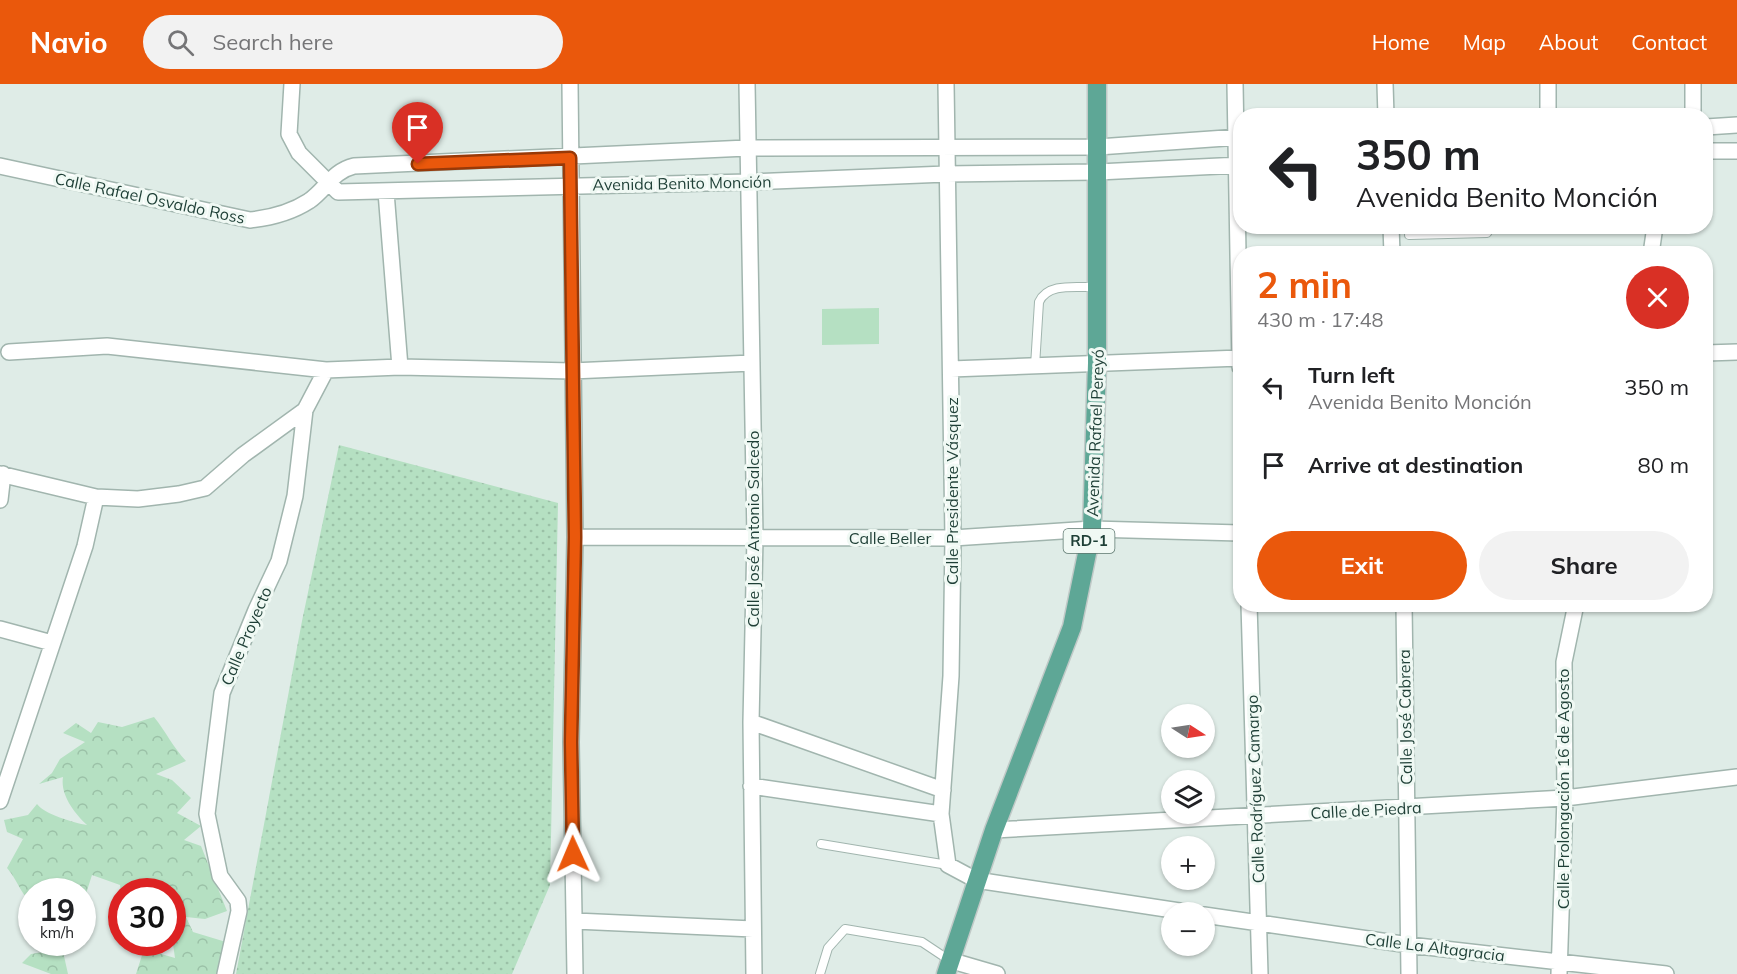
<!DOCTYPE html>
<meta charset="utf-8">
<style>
:root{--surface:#fff;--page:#f2f2f2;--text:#202124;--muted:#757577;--accent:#ea580c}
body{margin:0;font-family:Mulish,sans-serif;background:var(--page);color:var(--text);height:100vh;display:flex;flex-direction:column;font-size:22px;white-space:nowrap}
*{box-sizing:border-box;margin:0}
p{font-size:20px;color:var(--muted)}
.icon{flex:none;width:33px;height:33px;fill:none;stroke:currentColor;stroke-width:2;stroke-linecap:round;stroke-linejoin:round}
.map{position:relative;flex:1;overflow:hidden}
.details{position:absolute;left:1233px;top:162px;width:480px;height:366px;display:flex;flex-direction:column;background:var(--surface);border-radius:24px;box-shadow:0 2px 4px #0004}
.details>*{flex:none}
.banner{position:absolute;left:1233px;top:24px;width:480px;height:126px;border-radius:24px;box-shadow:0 2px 4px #0004;background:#fff;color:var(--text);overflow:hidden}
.needle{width:39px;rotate:102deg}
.fabs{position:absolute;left:1161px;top:620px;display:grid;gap:12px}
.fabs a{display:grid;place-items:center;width:54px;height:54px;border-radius:50%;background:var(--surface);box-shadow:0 2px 4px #0004;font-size:30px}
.speed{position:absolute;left:18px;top:794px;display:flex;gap:12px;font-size:30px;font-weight:700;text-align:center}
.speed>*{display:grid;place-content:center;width:78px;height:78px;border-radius:50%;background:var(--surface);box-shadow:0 2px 4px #0004;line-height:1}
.speed small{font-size:15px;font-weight:400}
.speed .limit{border:9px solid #d22;background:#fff;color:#111}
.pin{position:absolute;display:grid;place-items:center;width:51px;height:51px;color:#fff;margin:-62px -26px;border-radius:50% 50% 50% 0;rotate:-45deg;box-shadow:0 0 6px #0007}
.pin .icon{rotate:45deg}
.me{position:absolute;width:66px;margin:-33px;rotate:359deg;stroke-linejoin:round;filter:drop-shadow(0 0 4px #0008)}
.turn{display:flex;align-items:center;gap:21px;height:126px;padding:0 24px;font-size:27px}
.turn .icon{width:78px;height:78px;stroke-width:2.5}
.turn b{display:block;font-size:42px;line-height:51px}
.round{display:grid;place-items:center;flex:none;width:63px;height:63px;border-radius:32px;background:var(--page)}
.headline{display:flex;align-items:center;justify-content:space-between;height:102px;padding:0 24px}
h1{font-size:36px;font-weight:700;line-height:45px;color:var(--accent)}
.action{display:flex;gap:12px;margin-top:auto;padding:12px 24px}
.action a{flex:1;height:69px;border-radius:36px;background:var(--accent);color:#fff;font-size:24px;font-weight:700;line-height:69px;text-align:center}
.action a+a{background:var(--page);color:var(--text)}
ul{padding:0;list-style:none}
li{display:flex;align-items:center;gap:18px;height:78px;padding:0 24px}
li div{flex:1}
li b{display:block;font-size:22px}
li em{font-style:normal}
header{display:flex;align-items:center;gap:36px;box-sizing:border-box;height:84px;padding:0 30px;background:var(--accent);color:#fff}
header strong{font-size:28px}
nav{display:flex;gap:33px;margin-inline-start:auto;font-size:21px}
.search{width:420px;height:54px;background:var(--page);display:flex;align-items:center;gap:15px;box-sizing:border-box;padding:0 21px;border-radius:33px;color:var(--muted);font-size:22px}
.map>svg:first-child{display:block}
.grass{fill:url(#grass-dots)}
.forest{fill:url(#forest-crowns)}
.pitch{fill:#b5e0c2}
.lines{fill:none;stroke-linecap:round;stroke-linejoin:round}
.lane-casing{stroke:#a1b5ae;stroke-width:10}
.street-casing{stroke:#a1b5ae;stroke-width:18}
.primary-casing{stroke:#c0c9c7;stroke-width:21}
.lane{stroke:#fff;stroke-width:8}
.street{stroke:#fff;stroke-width:15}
.primary{stroke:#5ea796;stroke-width:18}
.route-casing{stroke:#983908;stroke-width:15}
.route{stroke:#ea580c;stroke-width:10}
.labels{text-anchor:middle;stroke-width:6;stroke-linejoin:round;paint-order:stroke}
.shield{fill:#f0f9f4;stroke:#5d776f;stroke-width:1.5}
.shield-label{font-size:15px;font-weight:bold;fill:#1e3f36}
.street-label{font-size:16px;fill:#1e3f36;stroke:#f0f9f4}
</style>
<header>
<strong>Navio</strong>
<div class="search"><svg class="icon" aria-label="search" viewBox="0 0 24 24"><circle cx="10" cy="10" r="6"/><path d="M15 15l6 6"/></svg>Search here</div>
<nav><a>Home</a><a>Map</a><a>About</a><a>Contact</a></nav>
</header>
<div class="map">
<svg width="1737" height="890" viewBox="0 0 1737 890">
<defs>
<pattern id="grass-dots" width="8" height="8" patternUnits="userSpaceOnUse" patternTransform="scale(1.5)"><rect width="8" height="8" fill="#b5e0c2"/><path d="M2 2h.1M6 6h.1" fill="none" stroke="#9bc1a7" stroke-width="1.8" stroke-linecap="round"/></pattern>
<pattern id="forest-crowns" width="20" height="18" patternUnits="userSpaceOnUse" patternTransform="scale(1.5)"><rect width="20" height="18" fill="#b5e0c2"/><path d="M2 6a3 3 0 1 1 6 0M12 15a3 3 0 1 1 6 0" fill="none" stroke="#9bc1a7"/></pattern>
</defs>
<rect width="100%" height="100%" fill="#dfece7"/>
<path class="grass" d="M339 361 558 419 550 801 512 890H236L302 537Z"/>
<path class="forest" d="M154 633C166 648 173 663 186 677L156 690 172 696 191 714 177 729 201 742 184 756 201 762 227 827 205 835 186 833 193 848 226 858 217 890H136L144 865 175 874 173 860 169 858H172V807L121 809 120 801 92 791 83 819 82 807H32L31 818C20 809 17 795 7 784L23 755 7 748 4 736 28 731 37 720C44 730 74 739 87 741 75 730 60 711 63 693L39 700 52 689 60 675 85 658 63 649 76 639 91 649 98 638 122 643Z
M54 858H69L64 872 68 890H51L22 879 31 870 55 866Z"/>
<path class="pitch" d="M879 224V260L822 261V225Z"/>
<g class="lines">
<defs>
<path id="lane" d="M1409 151 1487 149 1491 142
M1035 282 1039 218C1048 198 1077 204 1096 203
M821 760 948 781
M820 890 828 864 845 845 922 858 949 876"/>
<path id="street" d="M292 0 289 50 299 69 338 108 748 98 946 90 1098 88 1240 81
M570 0 575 453 571 658 575 890
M747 0 755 453 751 638 754 890
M946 0 953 454 951 592 941 730 948 781 976 796 1186 828
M1235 0 1240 283
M1385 0 1386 32
M1548 0V32
M1693 0V32
M1706 43 1737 41
M1706 67H1737
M0 82 250 136C269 134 292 128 309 117 326 105 333 87 354 82L747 64 1098 63 1240 53
M386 108 400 283
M1391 142 1392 170
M1651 170 1655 142
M9 268 107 262 326 286 400 283 572 287 752 279
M1706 269 1737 268
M951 285 1240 274
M0 390 96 413 138 415 179 410 205 404 243 371 305 326
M0 416 3 390
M575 453 953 454 1092 445 1240 449
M1249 520 1260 890
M1404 520 1409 890
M0 545 52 559
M751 638 943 706
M751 702 941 730
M0 717 85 462 96 413
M994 746 1565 714 1737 693
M1204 831 1409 861 1666 890
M575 837 753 845
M949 876 997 890
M225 890 239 827 238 817 220 792 207 730 222 609 256 526 279 477 295 412 305 326 326 286
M1559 890 1565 714 1564 578 1576 520"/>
<path id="primary" d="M946 890 994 746 1072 543 1092 445 1097 279V0"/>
</defs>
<use href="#lane" class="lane-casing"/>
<use href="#street" class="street-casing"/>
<use href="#primary" class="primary-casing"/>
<use href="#lane" class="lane"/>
<use href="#street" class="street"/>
<use href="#primary" class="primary"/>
</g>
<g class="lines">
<defs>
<path id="route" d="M418 80 570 74 575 453 571 658 573 770"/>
</defs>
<use href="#route" class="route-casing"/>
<use href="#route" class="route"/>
</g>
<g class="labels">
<rect class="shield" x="1063.5" y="445" width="51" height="24" rx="4.5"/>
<g class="shield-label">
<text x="1089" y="462">RD-1</text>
</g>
<g class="street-label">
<text transform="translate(682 99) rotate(-1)" y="6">Avenida Benito Monción</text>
<text transform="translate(150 114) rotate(12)" y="6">Calle Rafael Osvaldo Ross</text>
<text transform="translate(1095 349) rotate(-88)" y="6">Avenida Rafael Pereyó</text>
<text transform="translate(952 407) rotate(-90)" y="6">Calle Presidente Vásquez</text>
<text transform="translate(753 445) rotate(-90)" y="6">Calle José Antonio Salcedo</text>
<text x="890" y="460">Calle Beller</text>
<text transform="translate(246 552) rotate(-67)" y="6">Calle Proyecto</text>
<text transform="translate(1405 633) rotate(-91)" y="6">Calle José Cabrera</text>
<text transform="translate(1255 705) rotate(-92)" y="6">Calle Rodríguez Camargo</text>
<text transform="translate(1563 705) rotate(-90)" y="6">Calle Prolongación 16 de Agosto</text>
<text transform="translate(1366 726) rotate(-3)" y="6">Calle de Piedra</text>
<text transform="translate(1435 863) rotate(7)" y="6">Calle La Altagracia</text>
</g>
</g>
</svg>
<div class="fabs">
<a><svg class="needle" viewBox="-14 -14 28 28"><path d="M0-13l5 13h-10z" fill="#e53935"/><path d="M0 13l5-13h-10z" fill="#757577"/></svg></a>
<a><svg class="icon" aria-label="layers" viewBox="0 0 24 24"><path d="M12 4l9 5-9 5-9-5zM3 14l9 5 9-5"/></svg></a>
<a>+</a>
<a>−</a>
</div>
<div class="speed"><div>19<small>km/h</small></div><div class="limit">30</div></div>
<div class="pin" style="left:418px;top:80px;background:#d93025"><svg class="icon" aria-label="arrive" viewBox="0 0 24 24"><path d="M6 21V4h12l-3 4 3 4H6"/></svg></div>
<svg class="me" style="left:573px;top:770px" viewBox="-20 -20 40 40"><path d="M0-17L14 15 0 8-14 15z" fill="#ea580c" stroke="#fff" stroke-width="4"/></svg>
<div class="banner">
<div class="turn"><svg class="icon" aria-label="left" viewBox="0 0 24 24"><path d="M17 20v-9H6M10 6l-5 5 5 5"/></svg><div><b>350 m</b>Avenida Benito Monción</div></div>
</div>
<section class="details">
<div class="headline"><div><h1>2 min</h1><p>430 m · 17:48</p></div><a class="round" style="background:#d93025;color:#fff"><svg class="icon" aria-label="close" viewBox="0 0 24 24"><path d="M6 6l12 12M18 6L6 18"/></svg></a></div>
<ul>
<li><svg class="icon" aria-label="left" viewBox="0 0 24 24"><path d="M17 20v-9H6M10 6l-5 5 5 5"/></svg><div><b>Turn left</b><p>Avenida Benito Monción</p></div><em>350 m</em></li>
<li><svg class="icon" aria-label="arrive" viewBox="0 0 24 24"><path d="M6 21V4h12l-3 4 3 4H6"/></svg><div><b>Arrive at destination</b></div><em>80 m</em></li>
</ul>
<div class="action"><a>Exit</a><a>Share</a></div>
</section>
</div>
